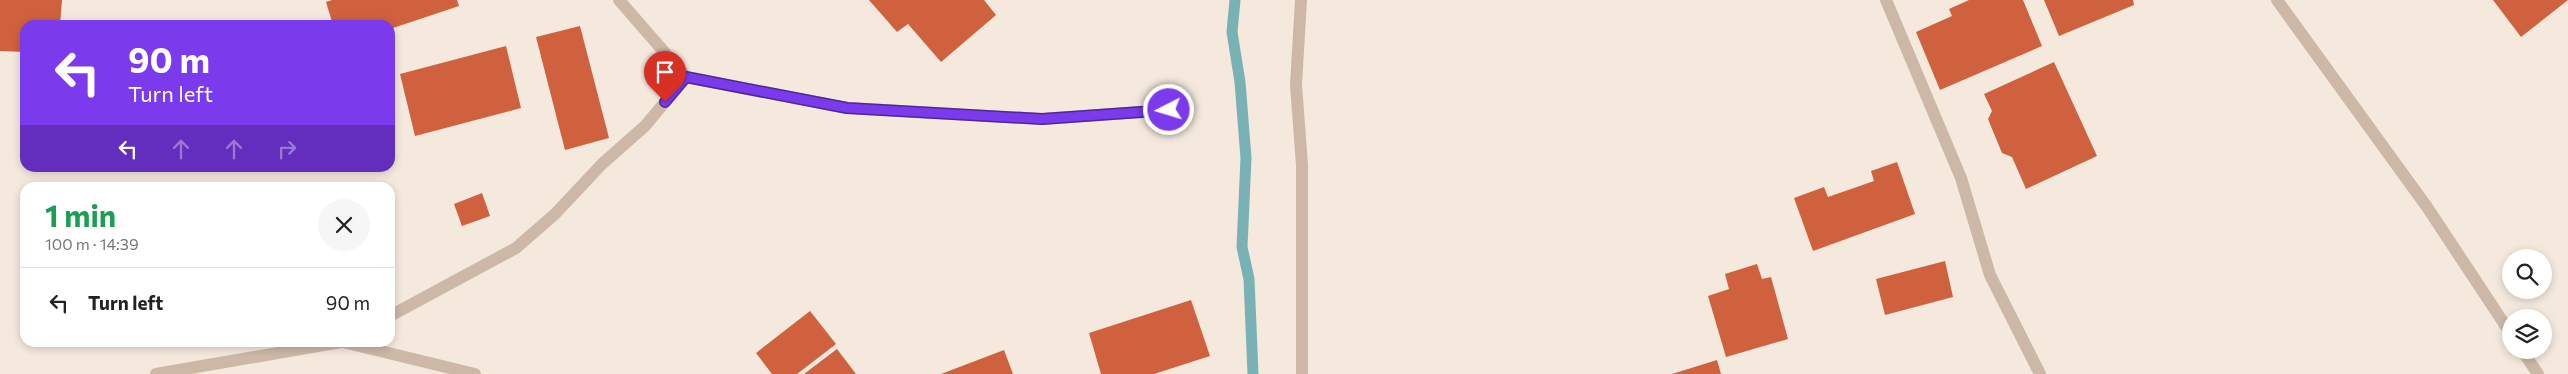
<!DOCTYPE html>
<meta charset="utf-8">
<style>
:root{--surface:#fff;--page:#f6f6f6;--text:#222;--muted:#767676;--line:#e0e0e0}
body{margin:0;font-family:Commissioner,sans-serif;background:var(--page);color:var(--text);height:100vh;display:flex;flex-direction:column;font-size:19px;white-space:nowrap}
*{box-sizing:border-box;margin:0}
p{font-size:16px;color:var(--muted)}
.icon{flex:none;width:28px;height:28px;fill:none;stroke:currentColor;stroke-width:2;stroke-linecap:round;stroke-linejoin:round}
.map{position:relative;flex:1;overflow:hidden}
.panel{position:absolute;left:20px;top:182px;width:375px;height:165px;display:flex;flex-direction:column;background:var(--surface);border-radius:15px;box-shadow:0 2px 8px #0003}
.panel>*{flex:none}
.guide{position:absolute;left:20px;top:20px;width:375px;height:152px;border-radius:15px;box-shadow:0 2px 8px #0003;background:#7c3aed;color:#fff;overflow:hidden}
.buttons{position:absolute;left:2502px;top:249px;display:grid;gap:10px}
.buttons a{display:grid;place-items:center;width:50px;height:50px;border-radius:50%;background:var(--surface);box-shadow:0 2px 8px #0003;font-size:25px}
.pin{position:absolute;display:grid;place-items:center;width:42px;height:42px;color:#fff;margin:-51px -21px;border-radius:50% 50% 50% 0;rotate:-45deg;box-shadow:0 0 5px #0007}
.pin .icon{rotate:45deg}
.me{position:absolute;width:55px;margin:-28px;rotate:265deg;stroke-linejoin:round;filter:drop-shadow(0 0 4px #0008)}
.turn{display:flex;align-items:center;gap:18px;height:105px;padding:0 25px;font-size:22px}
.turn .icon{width:65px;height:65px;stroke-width:2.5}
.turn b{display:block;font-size:35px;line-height:42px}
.lanes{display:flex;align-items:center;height:48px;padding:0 25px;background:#0003;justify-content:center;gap:25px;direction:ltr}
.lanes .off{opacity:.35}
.round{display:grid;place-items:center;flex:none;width:52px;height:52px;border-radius:26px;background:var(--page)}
.summary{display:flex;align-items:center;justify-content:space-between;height:85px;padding:0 25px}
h1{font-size:30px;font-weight:700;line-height:38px;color:#1e9e55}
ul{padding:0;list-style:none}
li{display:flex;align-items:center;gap:15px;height:70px;padding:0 25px;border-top:1px solid var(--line)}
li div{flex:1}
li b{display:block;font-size:19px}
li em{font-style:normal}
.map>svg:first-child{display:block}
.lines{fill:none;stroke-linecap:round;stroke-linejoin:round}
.stream{stroke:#79b2b4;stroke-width:11}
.building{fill:#cf613f}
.street{stroke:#cdb8a7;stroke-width:12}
.route-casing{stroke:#51269a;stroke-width:12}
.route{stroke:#7c3aed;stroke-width:9}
</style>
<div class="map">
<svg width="2568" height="374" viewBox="0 0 2568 374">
<rect width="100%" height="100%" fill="#f4e9dc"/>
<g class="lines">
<path class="stream" d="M1235 0 1232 32 1240 82 1246 158 1242 247 1249 279 1253 374"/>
</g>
<path class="building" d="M0 0H62L60 25H25V52L0 51Z
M332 0H457L459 6 390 29V25H333L326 2Z
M869 0H984L996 15 941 62 908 24 897 32Z
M1969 0H2023L2042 46 1940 90 1916 32 1952 16 1949 9Z
M2044 0H2133L2134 5 2059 36Z
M2493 0H2568L2521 37Z
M580 26 609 138 565 150 536 37Z
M506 46 521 108 415 136 400 74Z
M2054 62 2097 156 2026 189 2012 157 2002 153 1988 119 1992 111 1984 94Z
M1897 162 1915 214 1813 251 1794 198 1824 187 1828 197 1874 181 1871 171Z
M482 193 490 216 462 226 454 204Z
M1945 261 1953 297 1885 315 1876 279Z
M1757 264 1762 279 1771 277 1788 339 1726 357 1708 296 1729 289 1725 274Z
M1191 300 1210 356 1154 374H1101L1089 333Z
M810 311 836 344 797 374H772L756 353Z
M837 349 856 374H804Z
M1004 350 1013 374H941Z
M1717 360 1721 374H1672Z"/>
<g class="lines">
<path class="street" d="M619 0 686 77
M1301 0 1296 85 1302 165V374
M1886 0 1961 178 1990 275 2040 374
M2277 0 2427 207 2511 334
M390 316 516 248 555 214 602 164 645 126 686 77 847 108 1042 119 1169 110
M343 342 475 374
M2522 350 2538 374
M156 374 341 342"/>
</g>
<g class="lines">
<defs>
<path id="route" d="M665 102 686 77 847 108 1042 119 1169 110"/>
</defs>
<use href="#route" class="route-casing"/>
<use href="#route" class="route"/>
</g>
</svg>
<div class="buttons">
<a><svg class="icon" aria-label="search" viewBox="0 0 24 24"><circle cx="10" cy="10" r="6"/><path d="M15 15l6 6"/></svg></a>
<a><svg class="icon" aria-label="layers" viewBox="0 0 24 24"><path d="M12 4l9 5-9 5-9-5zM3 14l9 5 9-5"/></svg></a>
</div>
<div class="pin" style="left:665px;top:102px;background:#d93025"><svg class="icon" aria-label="arrive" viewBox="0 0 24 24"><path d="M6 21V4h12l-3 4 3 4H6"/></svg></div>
<svg class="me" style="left:1169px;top:110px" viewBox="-20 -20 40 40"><circle r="17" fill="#7c3aed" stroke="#fff" stroke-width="3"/><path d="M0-11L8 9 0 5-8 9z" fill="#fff"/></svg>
<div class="guide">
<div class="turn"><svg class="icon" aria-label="left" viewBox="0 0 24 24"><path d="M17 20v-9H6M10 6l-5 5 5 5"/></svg><div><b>90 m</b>Turn left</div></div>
<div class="lanes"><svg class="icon" aria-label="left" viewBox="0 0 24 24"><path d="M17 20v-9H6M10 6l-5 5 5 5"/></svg><svg class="icon off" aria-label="ahead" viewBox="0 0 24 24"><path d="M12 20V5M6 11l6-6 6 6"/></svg><svg class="icon off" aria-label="ahead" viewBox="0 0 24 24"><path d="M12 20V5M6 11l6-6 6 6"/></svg><svg class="icon off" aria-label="right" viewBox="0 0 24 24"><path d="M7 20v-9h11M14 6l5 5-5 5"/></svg></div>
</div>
<section class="panel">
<div class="summary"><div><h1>1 min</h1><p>100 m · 14:39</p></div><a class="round"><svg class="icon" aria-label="close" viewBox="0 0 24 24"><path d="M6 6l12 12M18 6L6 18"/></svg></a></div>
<ul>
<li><svg class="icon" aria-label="left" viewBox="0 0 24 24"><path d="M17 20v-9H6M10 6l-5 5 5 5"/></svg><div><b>Turn left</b></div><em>90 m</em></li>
</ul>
</section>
</div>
